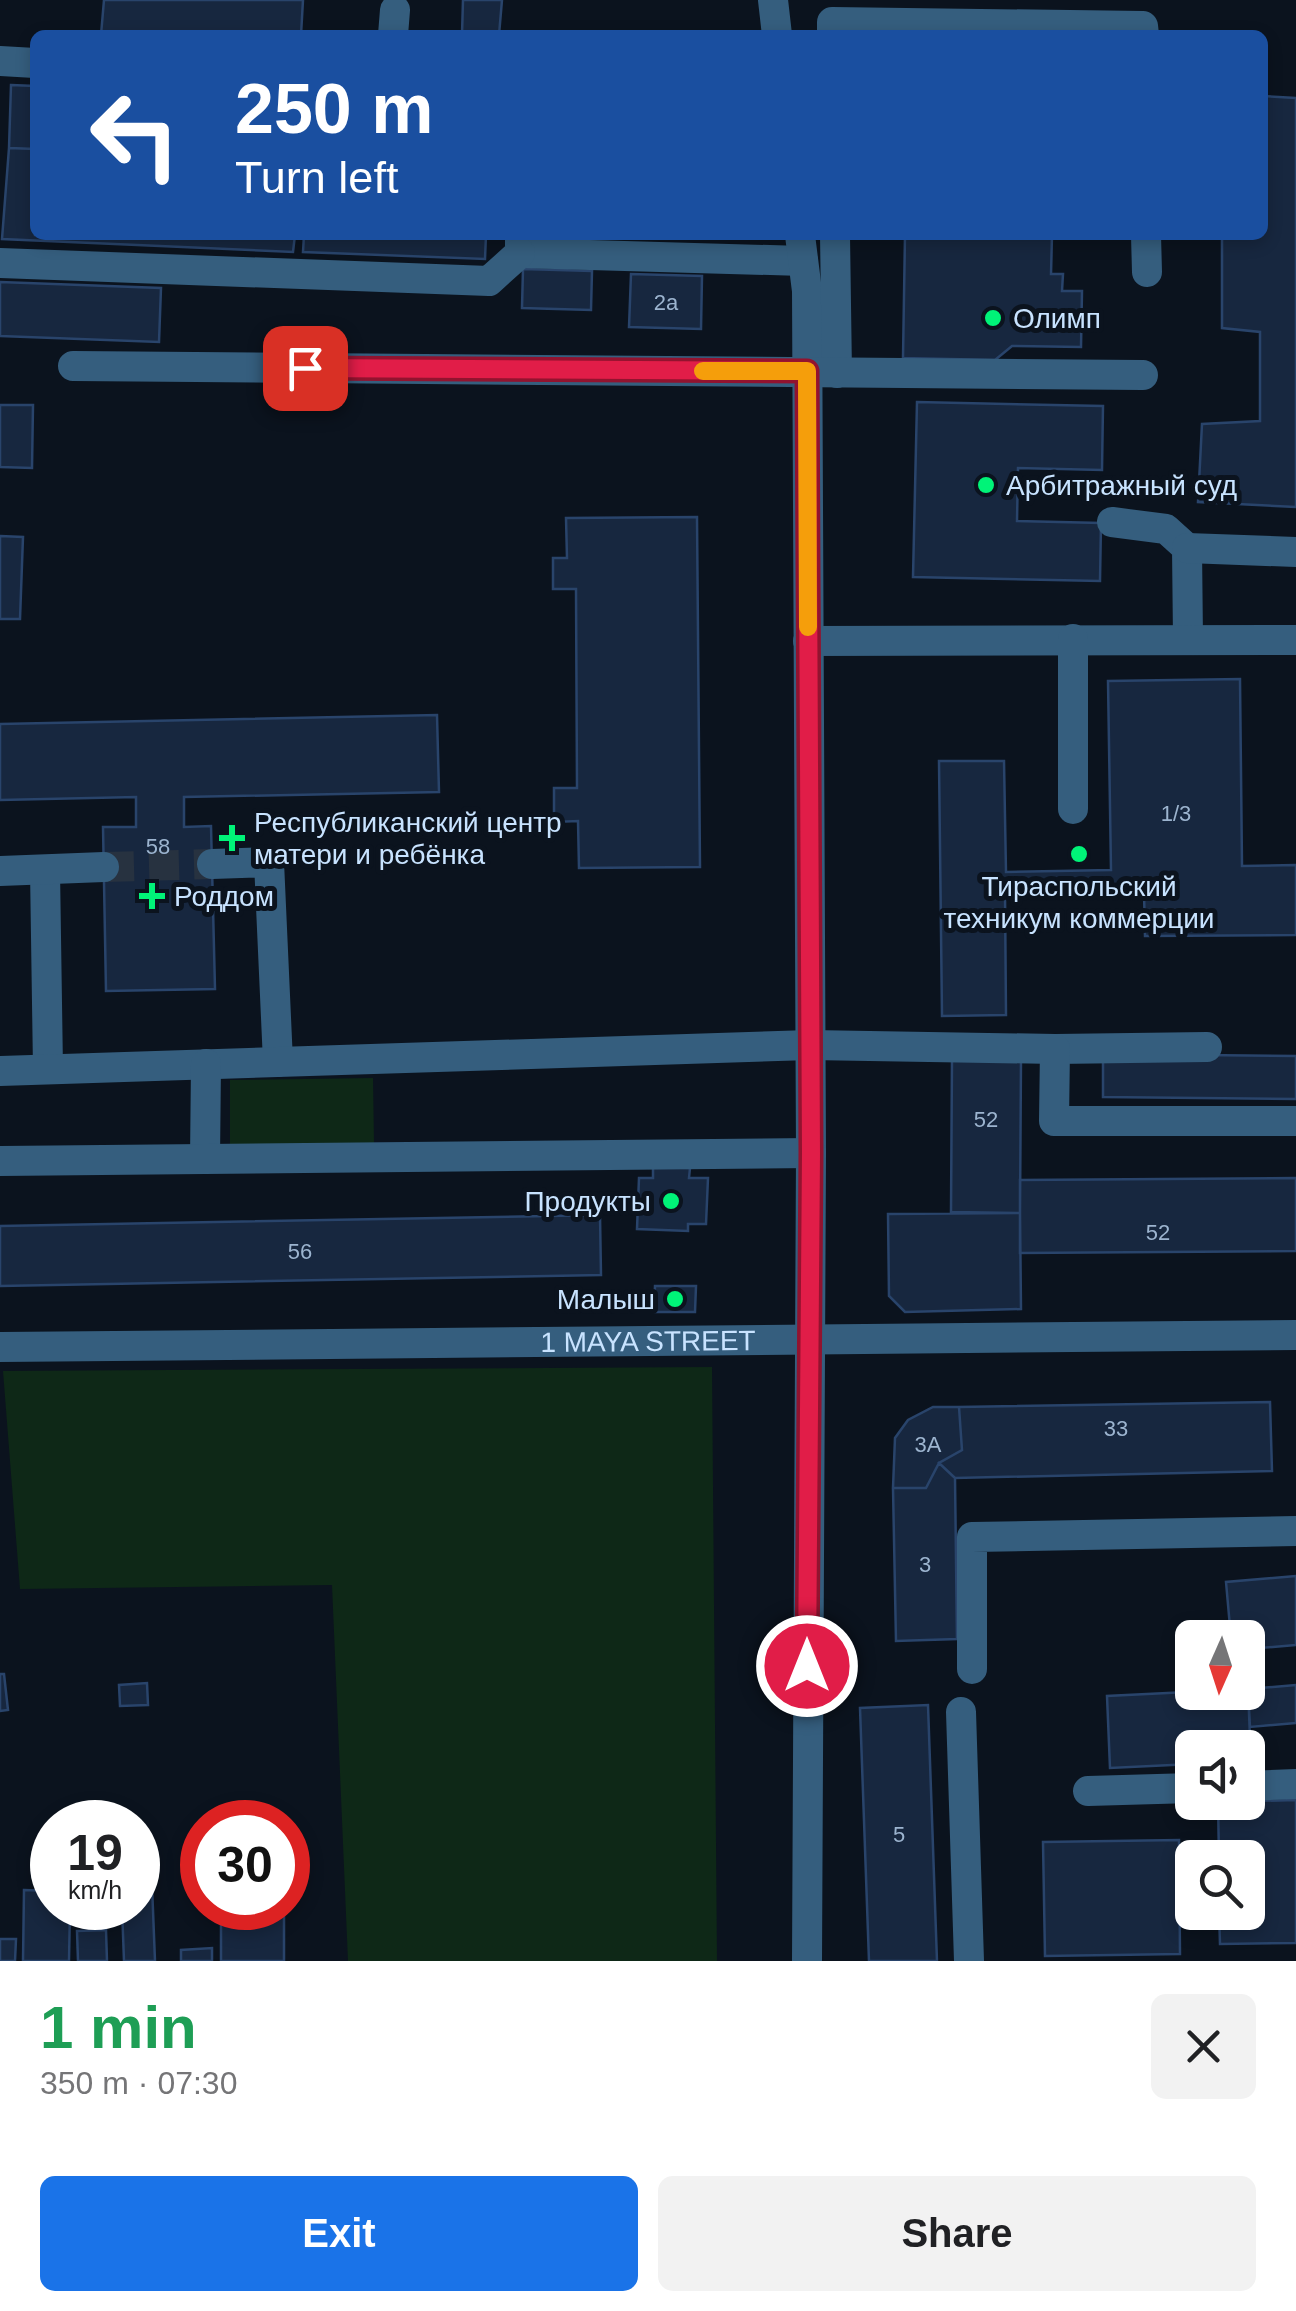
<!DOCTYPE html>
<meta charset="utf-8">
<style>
:root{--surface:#fff;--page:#f2f2f2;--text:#202124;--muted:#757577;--accent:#1a73e8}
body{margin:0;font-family:Arial,sans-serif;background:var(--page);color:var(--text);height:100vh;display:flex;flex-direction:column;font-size:38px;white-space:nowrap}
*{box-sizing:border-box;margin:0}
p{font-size:32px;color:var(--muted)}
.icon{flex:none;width:55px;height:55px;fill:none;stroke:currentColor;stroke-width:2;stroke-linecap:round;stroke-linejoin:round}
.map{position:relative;height:1961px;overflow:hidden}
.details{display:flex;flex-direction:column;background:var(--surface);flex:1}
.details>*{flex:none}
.hud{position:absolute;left:30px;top:30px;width:1238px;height:210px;border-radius:15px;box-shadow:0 5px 15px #0003;background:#1a4fa0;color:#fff;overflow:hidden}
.needle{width:65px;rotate:183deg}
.buttons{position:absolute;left:1175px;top:1620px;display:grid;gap:20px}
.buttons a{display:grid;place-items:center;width:90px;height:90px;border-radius:15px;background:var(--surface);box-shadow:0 5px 15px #0003;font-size:50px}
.speed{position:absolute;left:30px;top:1800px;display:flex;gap:20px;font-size:50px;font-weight:700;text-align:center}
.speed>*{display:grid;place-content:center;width:130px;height:130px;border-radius:50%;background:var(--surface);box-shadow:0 5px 15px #0003;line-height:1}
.speed small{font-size:25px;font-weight:400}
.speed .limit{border:15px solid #d22;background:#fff;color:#111}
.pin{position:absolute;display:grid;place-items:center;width:85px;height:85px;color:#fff;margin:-42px;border-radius:20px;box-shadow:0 5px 15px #0006}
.me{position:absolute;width:110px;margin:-55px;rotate:0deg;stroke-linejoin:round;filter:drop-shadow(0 0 8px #0008)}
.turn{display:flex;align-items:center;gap:35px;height:210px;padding:0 40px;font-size:45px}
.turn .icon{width:130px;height:130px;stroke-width:2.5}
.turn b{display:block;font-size:70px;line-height:85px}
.round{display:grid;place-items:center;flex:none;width:105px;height:105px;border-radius:15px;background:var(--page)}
.headline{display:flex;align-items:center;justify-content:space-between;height:170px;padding:0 40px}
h1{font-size:60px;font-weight:700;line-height:75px;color:#1e9e55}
.action{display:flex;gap:20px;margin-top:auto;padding:20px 40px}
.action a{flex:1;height:115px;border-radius:15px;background:var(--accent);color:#fff;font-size:40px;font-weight:700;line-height:115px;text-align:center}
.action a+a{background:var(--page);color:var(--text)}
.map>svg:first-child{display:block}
.green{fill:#0e2817}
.building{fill:#17273f;stroke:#29446b;stroke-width:2.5}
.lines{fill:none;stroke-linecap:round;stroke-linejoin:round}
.minor-tunnel{stroke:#273240;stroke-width:30;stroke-dasharray:30 15;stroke-linecap:butt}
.minor{stroke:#355e7e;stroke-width:30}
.route-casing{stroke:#92132f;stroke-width:25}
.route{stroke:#e11d48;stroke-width:18}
.slow{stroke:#f59e0b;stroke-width:18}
.poi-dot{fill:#00f378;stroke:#0b131e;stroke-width:4}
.labels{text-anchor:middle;stroke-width:10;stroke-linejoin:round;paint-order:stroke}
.number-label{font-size:22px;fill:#9cb4cf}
.poi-label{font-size:28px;fill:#c8e3ff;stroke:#0b131e;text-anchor:start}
.street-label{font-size:28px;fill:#c8e3ff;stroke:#0b131e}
</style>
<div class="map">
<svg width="1296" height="1961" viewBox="0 0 1296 1961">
<rect width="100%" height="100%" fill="#0b131e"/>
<path class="green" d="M373 1078 374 1143 230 1145V1080Z
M712 1367 717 1961H348L332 1585 20 1589 3 1371Z"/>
<path class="building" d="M104 0H303L301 35H101Z
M463 0H502L499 35H462Z
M11 85 35 86V149L9 148Z
M1262 96 1296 98V507L1198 502 1202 424 1260 421V332L1222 328V235H1262Z
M9 148 35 149V235H295L293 252 2 239Z
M304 235H486L485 259 303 252Z
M905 235H1052L1051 274H1063L1062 291H1082L1081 347 1012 346 995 360 903 358Z
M523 269 592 271 591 310 522 308Z
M631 274 702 276 701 329 629 327Z
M0 282 161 288 159 342 0 336Z
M917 402 1103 406 1102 470 1018 468 1017 521 1101 523 1100 581 913 577Z
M0 405H33L32 468 0 467Z
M697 517 700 867 579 868 578 821 554 822V788H577L576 589H553V558H567L566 518Z
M0 536 23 537 20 619H0Z
M1240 679 1242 866 1296 865V935L1145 936 1144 892 1005 893 1006 1015 942 1016 939 761H1004L1006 872 1111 870 1108 681Z
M437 715 439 792 184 797V827L211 826 215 989 106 991 103 827H136V797L0 800V724Z
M1103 1054 1296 1056V1099L1103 1097Z
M952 1058 1021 1059 1020 1213 951 1212Z
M653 1167 690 1168 689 1178H708L706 1224H688V1231L637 1229 639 1178H653Z
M1296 1178V1251L1020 1253V1180Z
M1020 1213 1021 1309 905 1312 889 1296 888 1214Z
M600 1215 601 1275 0 1286V1226Z
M655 1286H696L695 1312H654Z
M1270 1402 1272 1471 955 1478 939 1463 962 1450 959 1407Z
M933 1407H959L962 1450 939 1463 926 1488H893L895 1438 908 1420Z
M939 1463 955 1478 957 1639 896 1641 893 1488H926Z
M1296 1576V1645L1248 1649V1638H1231L1226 1582Z
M0 1674H4L8 1710 0 1711Z
M147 1683 148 1705 120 1706 119 1685Z
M1296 1685V1723L1250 1727 1248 1689Z
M1248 1689 1251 1761 1248 1762V1748H1192V1764L1110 1768 1107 1696Z
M928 1705 937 1961H869L860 1708Z
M1296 1800V1943L1220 1944 1219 1912H1248V1858H1219L1218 1802Z
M1179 1840 1180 1954 1045 1956 1043 1842Z
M152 1885 155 1961H124L122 1908H138V1886Z
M24 1890 52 1891V1908H70L69 1961H23Z
M221 1908H284V1961H221Z
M106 1930 107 1961H78L77 1931Z
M0 1939H16L15 1961H0Z
M212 1948V1961H181V1950Z"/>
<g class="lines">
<path class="minor-tunnel" d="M104 867 212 864"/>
<g class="minor">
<path d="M773 0 777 35"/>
<path d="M393 35 395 10"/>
<path d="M832 35V22L1143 26 1144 35"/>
<path d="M0 61 35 63"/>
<path d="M520 235V253L803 261"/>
<path d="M800 235 807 291 811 1153 807 1961"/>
<path d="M835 235 837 373"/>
<path d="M1146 235 1147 272"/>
<path d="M0 263 489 281 520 253"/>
<path d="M73 366 1143 375"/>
<path d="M1112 522 1166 529 1187 548 1188 639"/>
<path d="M1187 548 1296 552"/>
<path d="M808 641 1296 640"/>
<path d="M1073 809V639"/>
<path d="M212 864 269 862 278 1062"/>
<path d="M45 870 48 1069"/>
<path d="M0 871 104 867"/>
<path d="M1055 1049 1207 1047"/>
<path d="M0 1071 810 1045 1055 1049 1054 1121H1296"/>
<path d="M205 1159 206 1064"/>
<path d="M0 1161 811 1153"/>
<path id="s1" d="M0 1347 1296 1335"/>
<path d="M972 1669V1537L1296 1531"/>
<path d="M961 1712 969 1961"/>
<path d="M1248 1786 1296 1784"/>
<path d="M1088 1791 1192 1788"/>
</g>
</g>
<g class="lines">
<defs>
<path id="route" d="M305 368 807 371 811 1153 807 1666"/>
</defs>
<use href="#route" class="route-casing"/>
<use href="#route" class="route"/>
<path class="slow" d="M703 371H807L808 627"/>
</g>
<g class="poi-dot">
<circle cx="993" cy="318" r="10"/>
<circle cx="986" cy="485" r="10"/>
<path d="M227 823h10v10h10v10h-10v10h-10v-10h-10v-10h10z"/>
<circle cx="1079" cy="854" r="10"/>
<path d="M147 881h10v10h10v10h-10v10h-10v-10h-10v-10h10z"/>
<circle cx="671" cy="1201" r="10"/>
<circle cx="675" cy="1299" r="10"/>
</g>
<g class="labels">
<g class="number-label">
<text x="666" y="310">2а</text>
<text x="1176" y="821">1/3</text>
<text x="158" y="854">58</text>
<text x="986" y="1127">52</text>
<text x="1158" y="1240">52</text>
<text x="300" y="1259">56</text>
<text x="1116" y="1436">33</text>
<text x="928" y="1452">3А</text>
<text x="925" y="1572">3</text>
<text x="899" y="1842">5</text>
</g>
<g class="poi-label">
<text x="1013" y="328">Олимп</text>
<text x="1006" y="495">Арбитражный суд</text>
<text x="254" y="832">Республиканский центр<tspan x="254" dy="32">матери и ребёнка</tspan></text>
<text x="1079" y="896" text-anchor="middle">Тираспольский<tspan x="1079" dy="32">техникум коммерции</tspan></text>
<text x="174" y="906">Роддом</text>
<text x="651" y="1211" text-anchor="end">Продукты</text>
<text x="655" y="1309" text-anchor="end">Малыш</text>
</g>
<g class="street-label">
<text dy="10" stroke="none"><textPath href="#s1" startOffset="648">1 MAYA STREET</textPath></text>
</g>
</g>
</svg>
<div class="buttons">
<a><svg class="needle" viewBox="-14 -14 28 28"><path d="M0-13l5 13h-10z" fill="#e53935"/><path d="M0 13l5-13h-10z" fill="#757577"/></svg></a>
<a><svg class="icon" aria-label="sound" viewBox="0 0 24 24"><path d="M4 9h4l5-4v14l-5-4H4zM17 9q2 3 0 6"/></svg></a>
<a><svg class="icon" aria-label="search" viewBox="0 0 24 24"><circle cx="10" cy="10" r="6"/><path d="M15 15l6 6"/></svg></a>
</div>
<div class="speed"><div>19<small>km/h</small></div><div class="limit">30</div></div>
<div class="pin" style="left:305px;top:368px;background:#d93025"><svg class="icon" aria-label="arrive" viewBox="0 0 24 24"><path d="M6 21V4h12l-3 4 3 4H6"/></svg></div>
<svg class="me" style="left:807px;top:1666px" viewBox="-20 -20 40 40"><circle r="17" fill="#e11d48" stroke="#fff" stroke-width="3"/><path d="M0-11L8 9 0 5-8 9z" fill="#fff"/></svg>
<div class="hud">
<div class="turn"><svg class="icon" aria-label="left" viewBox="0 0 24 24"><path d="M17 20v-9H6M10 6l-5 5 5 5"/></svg><div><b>250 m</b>Turn left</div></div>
</div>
</div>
<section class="details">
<div class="headline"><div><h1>1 min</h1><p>350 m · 07:30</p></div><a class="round"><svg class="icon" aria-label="close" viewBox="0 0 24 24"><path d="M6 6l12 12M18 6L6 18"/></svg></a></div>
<div class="action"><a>Exit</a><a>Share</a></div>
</section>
